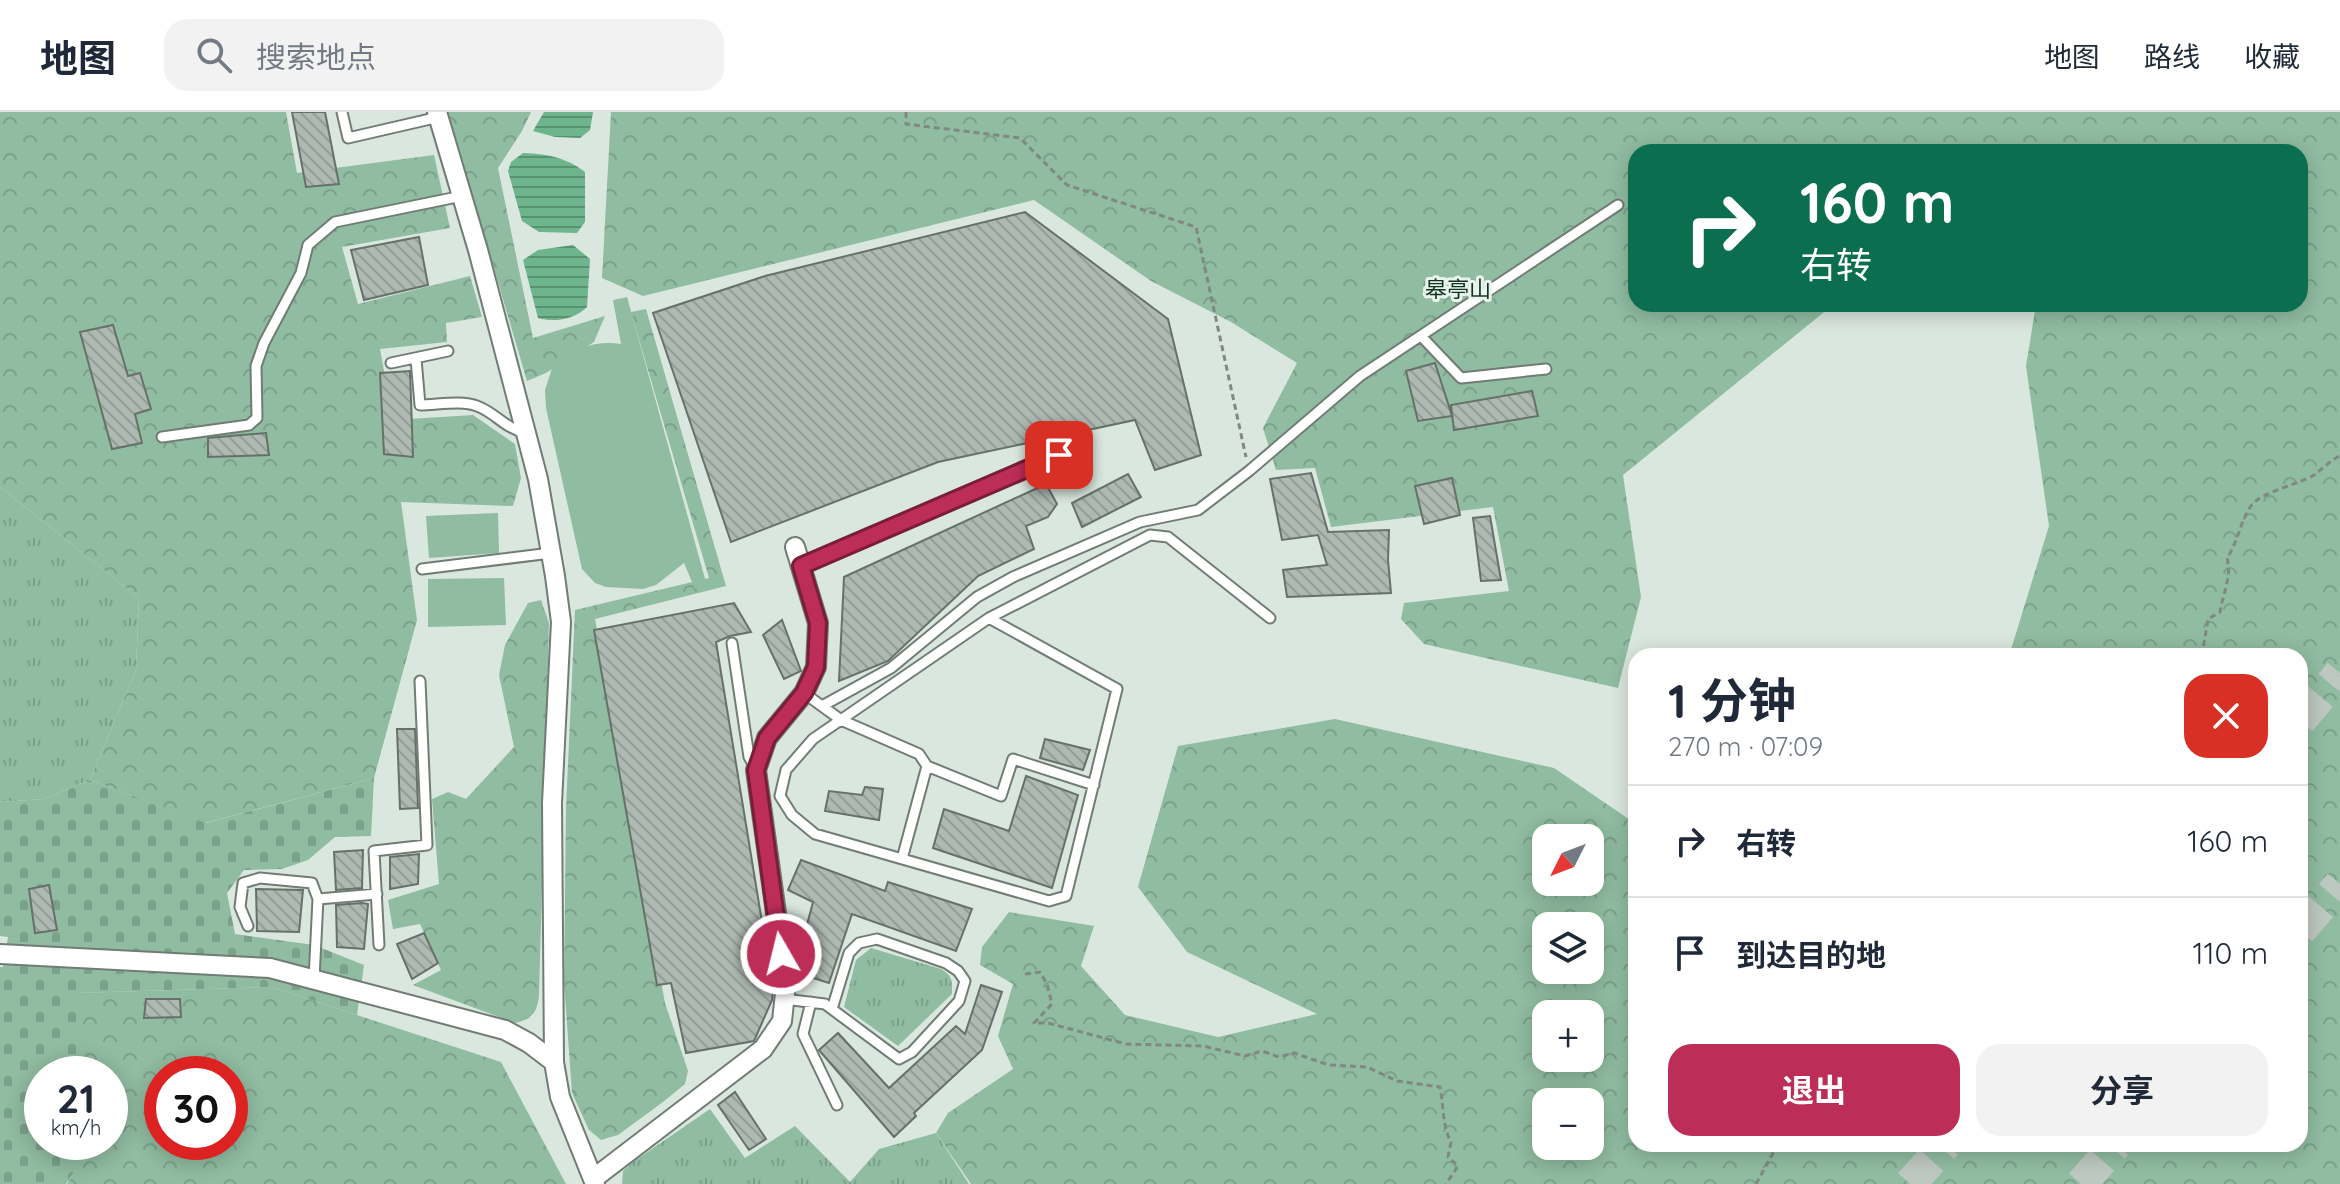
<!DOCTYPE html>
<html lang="zh">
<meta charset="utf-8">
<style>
:root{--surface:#fff;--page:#f2f2f3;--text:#1f2937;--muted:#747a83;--line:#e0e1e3;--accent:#bc2d58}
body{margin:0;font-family:Quicksand,"Noto Sans SC",sans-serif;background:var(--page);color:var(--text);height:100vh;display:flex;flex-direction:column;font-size:30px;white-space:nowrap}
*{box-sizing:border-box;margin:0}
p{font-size:26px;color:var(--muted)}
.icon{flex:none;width:44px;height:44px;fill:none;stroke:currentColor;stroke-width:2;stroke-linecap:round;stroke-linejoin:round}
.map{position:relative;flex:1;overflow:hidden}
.sheet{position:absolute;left:1628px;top:536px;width:680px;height:504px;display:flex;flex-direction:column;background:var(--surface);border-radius:24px;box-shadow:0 4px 20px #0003}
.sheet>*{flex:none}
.guide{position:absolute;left:1628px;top:32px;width:680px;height:168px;border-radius:24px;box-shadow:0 4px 20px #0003;background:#0b6e4f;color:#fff;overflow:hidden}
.needle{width:52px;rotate:228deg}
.buttons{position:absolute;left:1532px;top:712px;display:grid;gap:16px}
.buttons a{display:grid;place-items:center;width:72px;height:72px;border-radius:16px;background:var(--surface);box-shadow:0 4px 20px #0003;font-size:40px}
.speed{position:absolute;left:24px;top:944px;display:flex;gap:16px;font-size:40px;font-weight:700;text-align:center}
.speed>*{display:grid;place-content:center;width:104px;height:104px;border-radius:50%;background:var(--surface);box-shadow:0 4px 20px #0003;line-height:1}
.speed small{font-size:20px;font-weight:400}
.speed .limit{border:12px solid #d22;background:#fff;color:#111}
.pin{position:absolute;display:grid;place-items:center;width:68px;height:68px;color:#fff;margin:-34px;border-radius:16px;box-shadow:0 4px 12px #0006}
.me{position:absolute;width:88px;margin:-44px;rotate:352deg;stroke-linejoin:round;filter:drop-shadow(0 0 6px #0008)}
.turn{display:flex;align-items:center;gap:28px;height:168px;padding:0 40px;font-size:36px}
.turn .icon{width:104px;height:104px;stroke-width:2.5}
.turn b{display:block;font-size:56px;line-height:68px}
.round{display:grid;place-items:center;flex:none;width:84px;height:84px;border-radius:24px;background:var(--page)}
.head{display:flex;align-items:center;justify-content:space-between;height:136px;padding:0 40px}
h1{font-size:48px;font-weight:700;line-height:60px}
.cta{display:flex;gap:16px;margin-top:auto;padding:16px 40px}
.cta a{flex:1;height:92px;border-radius:24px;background:var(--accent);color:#fff;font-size:32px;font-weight:700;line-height:92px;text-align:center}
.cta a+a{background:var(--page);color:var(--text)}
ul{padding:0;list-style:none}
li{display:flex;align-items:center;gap:24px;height:112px;padding:0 40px;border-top:2px solid var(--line)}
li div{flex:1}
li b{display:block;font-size:30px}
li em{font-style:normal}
header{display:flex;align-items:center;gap:48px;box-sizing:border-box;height:112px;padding:0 40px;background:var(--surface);border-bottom:2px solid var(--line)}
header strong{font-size:38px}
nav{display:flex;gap:44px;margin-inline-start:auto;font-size:28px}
.search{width:560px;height:72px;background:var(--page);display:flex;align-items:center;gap:20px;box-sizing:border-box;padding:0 28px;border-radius:24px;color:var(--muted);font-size:30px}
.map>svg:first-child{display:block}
.grass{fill:url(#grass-tufts)}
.forest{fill:url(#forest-crowns);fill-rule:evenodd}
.cemetery{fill:url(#cemetery-stones)}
.pitch{fill:#90bca1}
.water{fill:url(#water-rules)}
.building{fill:url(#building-back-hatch);stroke:#66716a;stroke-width:2}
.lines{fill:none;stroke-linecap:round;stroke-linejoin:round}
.highway-tunnel{stroke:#bdc8c0;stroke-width:32;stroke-dasharray:32 16;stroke-linecap:butt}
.lane-casing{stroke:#707c74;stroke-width:13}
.street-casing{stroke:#707c74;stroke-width:22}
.path{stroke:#808882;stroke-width:3;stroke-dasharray:6 4;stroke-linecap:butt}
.lane{stroke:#fff;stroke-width:9}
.street{stroke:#fff;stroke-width:18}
.route-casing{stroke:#7a1d39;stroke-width:20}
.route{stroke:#bc2d58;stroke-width:14}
.labels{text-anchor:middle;stroke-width:6;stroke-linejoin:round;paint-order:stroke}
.park-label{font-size:22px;fill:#133322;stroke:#e7f4eb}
</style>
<header>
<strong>地图</strong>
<div class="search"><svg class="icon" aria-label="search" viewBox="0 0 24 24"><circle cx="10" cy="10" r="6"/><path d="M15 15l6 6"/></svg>搜索地点</div>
<nav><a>地图</a><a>路线</a><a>收藏</a></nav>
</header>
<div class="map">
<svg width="2340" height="1072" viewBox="0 0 2340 1072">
<defs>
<pattern id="grass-tufts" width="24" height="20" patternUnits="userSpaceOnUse" patternTransform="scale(2)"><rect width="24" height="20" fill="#90bca1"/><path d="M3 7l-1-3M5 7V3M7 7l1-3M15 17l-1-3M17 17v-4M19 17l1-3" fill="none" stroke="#7ba18a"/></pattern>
<pattern id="forest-crowns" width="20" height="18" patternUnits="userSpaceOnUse" patternTransform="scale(2)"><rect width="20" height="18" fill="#90bca1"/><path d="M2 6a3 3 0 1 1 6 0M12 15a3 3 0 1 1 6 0" fill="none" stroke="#7ba18a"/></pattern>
<pattern id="cemetery-stones" width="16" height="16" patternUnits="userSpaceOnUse" patternTransform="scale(2)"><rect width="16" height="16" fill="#90bca1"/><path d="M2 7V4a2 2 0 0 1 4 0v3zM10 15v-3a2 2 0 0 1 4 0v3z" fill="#7ba18a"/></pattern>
<pattern id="water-rules" width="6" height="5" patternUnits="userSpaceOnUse" patternTransform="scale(2)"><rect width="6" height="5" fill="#6eb48c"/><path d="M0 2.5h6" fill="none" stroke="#599271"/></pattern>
<pattern id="building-back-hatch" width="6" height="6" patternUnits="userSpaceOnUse" patternTransform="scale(2)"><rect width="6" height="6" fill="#adb9b1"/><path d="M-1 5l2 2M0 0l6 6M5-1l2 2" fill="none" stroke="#949e98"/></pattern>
</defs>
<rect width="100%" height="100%" fill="#dae7de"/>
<path class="grass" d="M0 375 139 486 136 558 90 668 43 687 0 690Z
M871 836 941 857C953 864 952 869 952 882L898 934 844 895 856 848Z
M710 997 745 1046 795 1014 850 1070 879 1037 936 1021 969 1072H622L623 1059 633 1050Z"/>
<path class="forest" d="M0 0H286L297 61 434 43 450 116 342 135 358 192 470 164 482 205 446 211 447 230 380 237 393 308 473 303 515 332 521 366 513 394 401 390 417 508 374 666 205 711 90 668 136 558 139 486 0 375Z
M448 0H531L522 19 498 56 533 226 605 204 594 230 546 261 527 269Z
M611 0H2340V1072H971L936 1021 948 1001 1013 957 998 924 1013 872 980 853 982 835 1009 800 1094 814 1081 854 1125 903 1218 925 1317 902 1187 840 1138 775 1178 634 1335 607 1554 656 1636 712V1032H2300V544H2009L2049 414 2026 254 2036 192H2300V40H1636V192H1834L1623 363 1641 485 1618 576 1424 532 1401 507 1404 491 1509 479 1493 395 1331 415 1315 356 1276 358 1263 316 1297 251 1231 210 1151 169 1034 88 643 184 602 166ZM1546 726H1590V770H1546ZM1546 814H1590V858H1546ZM1546 902H1590V946H1546ZM1546 990H1590V1034H1546Z
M646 197 726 474 595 507 665 891 688 959 685 972 663 990 618 1023 601 1028 589 1018 572 981 564 870 566 696 575 498 709 466 631 200Z
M541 488 549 511 539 884C537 901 532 907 515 911L413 873 441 858 420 812 393 817 388 788 439 772 432 687 448 680 466 687 514 635 499 563 505 533 528 491Z
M271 875 501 950 566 1072H67L91 1030H110V962H84L75 881ZM162 962H230V1030H162Z"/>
<path class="cemetery" d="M374 666 371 724 335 725 308 748 282 757 244 758 227 781 235 822 314 833 364 853 357 903 271 875 76 881 84 962H42V1030H91L92 1033 66 1072H0V855H3L8 825 0 824V690L43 687 90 668 206 711Z"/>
<path class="pitch" d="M627 185 707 474 695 477 684 451 656 473 643 477 606 475 595 471 582 457 546 296 545 278 555 247C576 236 598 228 621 232L613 188Z
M498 401 499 441 429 446 426 404Z
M504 466 506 513 428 515V467Z"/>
<path class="water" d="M544 0H593L590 18 580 26 555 25 533 19Z
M523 41C546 42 566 45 585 60V110L577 121 539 120 522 109 508 59 511 50Z
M573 133 590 147 587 195C575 207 555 211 538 206L523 148 538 138Z"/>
<path class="building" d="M292 0H325L339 72 306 75Z
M1025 100 1168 207 1201 343 1155 358 1135 308 938 350 731 430 653 201 765 164Z
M419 125 428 173 364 188 351 138Z
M113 213 128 264 140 261 151 297 135 302 142 331 112 337 80 220Z
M1435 251 1452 304 1418 309 1406 259Z
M410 259 413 345 384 342 380 261Z
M1532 279 1538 304 1454 318 1451 293Z
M266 321 269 343 208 345V326Z
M1311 361 1328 420 1389 418 1388 448 1391 481 1287 485 1283 458 1327 453 1318 423 1282 428 1270 367Z
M1128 362 1141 385 1082 415 1072 391Z
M1452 366 1460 403 1424 412 1415 374Z
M1046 372 1057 392 1048 405 1026 414 1034 437 978 464 888 549 839 569 844 465Z
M1490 404 1501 468 1481 469 1473 406Z
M734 491 751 520 730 524 716 530 773 877 772 888 754 929 686 941 671 871 657 873 594 518Z
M782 508 801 559 784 567 763 523Z
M397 617H415L418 696 400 697Z
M1045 627 1090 638 1083 658 1040 646Z
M1026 664 1078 683 1052 776 933 736 944 697 1009 719Z
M865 675 883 677 879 708 825 699 829 679 862 683Z
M363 738 362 776 336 778 334 740Z
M419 742 418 772 390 777V745Z
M801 748 885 779 888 770 972 797 956 839 852 802 829 871 797 861 796 854 813 790 788 778Z
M49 773 57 818 35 821 29 777Z
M256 777 303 778 299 820 257 819Z
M362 791 368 792 364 837 337 835 336 793Z
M424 821 438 851 412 867 397 832Z
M981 873 1002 880 982 938 914 1001 916 1004 894 1025 819 938 838 921 889 976 956 914 965 922Z
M146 887H180L181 905 144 906Z
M735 980 766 1027 749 1038 718 993Z"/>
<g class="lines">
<path class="highway-tunnel" d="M2300 609 2340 561
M2300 819 2340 772
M1910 1072 1946 1032
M2081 1072 2116 1032"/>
<defs>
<path id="lane" d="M342 0 348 26 439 5
M1421 224 1461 266 1546 257
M416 247 420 293C437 293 462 288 477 294 496 301 504 316 526 321
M391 251 448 239
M162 325 249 313 257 306 256 254 264 231 301 161 308 133 335 110 462 84
M801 454 1059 343 1082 355
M422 457 551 441
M989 506 1117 577 1066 784 1049 789 815 722 792 703 780 684 786 658 813 627 989 506 1150 423 1168 425 1270 506
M732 531 749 645 755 655
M804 581 841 608 919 642 927 654 902 747
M822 594 891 556 977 485 1013 465 1140 410 1198 398 1249 359 1360 264 1618 93
M927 654 1001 684 1013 647 1094 673
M248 814 240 795 243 771 260 766 312 771 318 787 377 782
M379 833 374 739 427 733 420 569
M314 867 318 787
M784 887 825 892 899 947 912 940 959 889 965 869 958 859 946 851 877 827 859 831 849 841 832 897
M811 890 803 922 837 993"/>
<path id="street" d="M437 0 478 138 538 367 555 464 561 510 552 691 554 950 560 985 595 1072
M0 842 270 856 505 918 529 931 554 950
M593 1067 763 937 782 909 786 872 756 658 767 626 804 581 816 555 818 511 795 435"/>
</defs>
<use href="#lane" class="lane-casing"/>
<use href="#street" class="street-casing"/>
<path class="path" d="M906 0V12L1020 26 1067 73 1196 115 1246 345
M2202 544 2208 507 2220 500C2223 481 2232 465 2227 446 2238 430 2240 410 2251 394 2260 380 2300 372 2314 363 2324 356 2329 349 2340 344
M1025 862 1040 860 1047 872 1052 892 1034 911H1048L1126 932 1203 934 1245 944 1262 939 1279 945 1294 941 1329 953 1367 955 1397 969 1440 975C1444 994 1442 1014 1451 1030L1448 1045 1458 1054 1446 1072
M1756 1072 1778 1032"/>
<use href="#lane" class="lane"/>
<use href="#street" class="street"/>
</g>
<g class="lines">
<defs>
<path id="route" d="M781 842 756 658 767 626 804 581 816 555 818 511 801 454 1059 343"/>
</defs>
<use href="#route" class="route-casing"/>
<use href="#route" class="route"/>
</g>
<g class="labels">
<g class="park-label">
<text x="1458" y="185">皋亭山</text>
</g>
</g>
</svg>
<div class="buttons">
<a><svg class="needle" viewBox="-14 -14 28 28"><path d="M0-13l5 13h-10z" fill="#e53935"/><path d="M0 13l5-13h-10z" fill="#747a83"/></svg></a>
<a><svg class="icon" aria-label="layers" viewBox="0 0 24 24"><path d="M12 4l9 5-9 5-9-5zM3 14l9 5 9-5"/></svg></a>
<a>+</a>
<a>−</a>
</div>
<div class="speed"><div>21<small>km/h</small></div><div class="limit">30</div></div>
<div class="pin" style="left:1059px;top:343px;background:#d93025"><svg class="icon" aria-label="arrive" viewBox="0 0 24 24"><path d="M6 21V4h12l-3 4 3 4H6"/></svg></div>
<svg class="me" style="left:781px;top:842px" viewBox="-20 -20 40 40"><circle r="17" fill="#bc2d58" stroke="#fff" stroke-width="3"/><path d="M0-11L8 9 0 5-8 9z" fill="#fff"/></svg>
<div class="guide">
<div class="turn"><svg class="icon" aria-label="right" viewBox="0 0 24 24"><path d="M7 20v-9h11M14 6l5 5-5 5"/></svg><div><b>160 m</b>右转</div></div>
</div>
<section class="sheet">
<div class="head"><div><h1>1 分钟</h1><p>270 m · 07:09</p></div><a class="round" style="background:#d93025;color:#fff"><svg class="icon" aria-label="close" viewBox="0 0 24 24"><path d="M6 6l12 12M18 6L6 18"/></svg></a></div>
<ul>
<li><svg class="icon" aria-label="right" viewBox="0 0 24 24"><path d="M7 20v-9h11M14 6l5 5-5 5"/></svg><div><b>右转</b></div><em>160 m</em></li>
<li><svg class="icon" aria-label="arrive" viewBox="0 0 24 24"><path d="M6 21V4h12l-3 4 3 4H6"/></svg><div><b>到达目的地</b></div><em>110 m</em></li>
</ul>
<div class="cta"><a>退出</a><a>分享</a></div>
</section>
</div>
